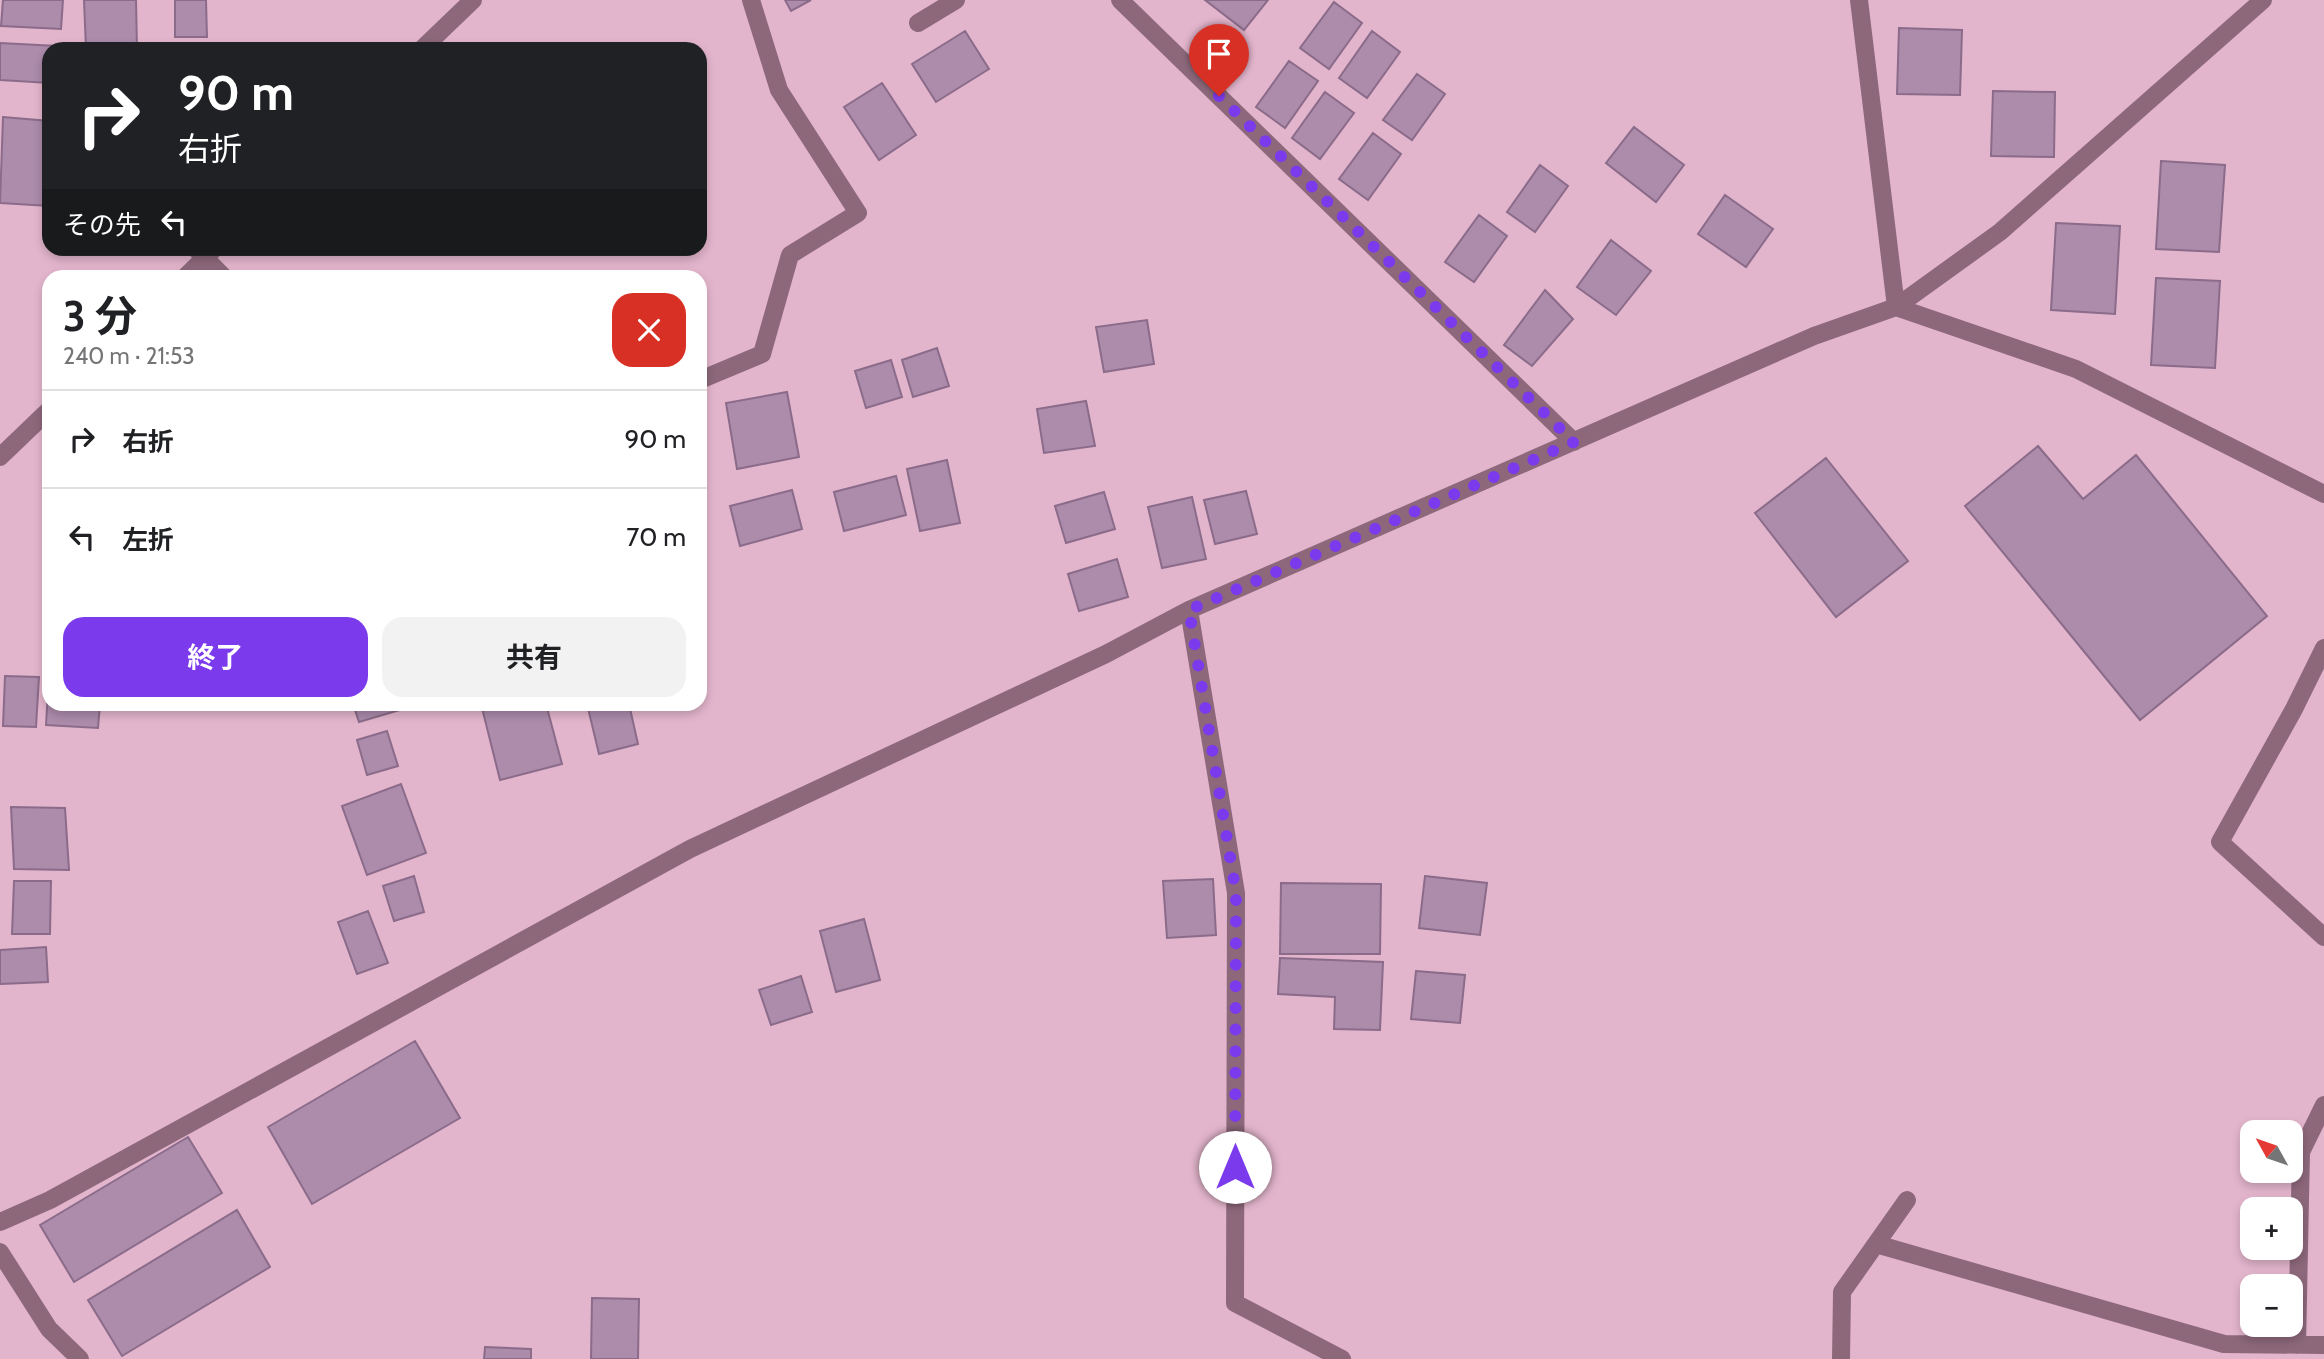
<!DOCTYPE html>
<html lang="ja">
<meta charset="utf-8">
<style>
:root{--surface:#fff;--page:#f2f2f2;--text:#202124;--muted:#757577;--line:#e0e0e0;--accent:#7c3aed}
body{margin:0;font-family:Cabin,"Noto Sans JP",sans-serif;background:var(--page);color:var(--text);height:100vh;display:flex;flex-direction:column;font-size:26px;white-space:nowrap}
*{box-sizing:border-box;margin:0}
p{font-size:23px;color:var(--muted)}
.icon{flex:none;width:38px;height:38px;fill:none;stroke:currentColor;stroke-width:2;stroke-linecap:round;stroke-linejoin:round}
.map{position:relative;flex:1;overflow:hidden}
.panel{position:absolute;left:42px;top:270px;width:665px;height:441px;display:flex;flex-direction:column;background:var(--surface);border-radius:21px;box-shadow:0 4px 10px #0003}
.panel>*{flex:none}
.top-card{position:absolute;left:42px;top:42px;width:665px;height:214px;border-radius:21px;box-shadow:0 4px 10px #0003;background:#202124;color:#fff;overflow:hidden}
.needle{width:46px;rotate:310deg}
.controls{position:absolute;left:2240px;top:1120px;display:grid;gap:14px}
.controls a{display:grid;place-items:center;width:63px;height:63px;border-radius:14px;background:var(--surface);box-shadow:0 4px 10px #0003;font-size:35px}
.pin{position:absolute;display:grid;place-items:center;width:60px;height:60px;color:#fff;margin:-72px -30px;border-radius:50% 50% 50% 0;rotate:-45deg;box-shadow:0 0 7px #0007}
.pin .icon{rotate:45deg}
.me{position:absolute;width:77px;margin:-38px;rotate:0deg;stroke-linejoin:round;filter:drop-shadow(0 0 5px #0008)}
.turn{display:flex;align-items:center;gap:24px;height:147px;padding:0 21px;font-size:32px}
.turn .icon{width:91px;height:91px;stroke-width:2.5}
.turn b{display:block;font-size:49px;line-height:60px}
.then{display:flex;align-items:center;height:66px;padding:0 21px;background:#0003;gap:14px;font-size:26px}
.round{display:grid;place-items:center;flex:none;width:74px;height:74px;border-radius:21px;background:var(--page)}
.summary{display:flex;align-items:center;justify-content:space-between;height:119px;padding:0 21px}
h1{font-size:42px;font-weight:700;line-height:52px}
.action{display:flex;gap:14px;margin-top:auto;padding:14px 21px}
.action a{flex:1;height:80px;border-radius:21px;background:var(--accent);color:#fff;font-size:28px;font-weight:700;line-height:80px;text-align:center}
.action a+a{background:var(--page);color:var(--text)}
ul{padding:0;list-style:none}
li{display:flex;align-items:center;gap:21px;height:98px;padding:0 21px;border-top:2px solid var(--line)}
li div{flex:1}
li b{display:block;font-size:26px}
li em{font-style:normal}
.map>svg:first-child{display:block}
.building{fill:#ac8bab;stroke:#8b6b8a;stroke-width:2}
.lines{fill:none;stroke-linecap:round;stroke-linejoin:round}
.minor{stroke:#8d687b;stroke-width:18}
.route{stroke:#7c3aed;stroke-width:12;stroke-dasharray:0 21.6}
</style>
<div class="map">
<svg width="2324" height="1359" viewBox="0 0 2324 1359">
<rect width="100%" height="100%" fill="#e3b5cc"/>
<path class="building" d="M3 0H63L61 29 1 26Z
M84 0H136L137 49H86Z
M175 0H206L207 37H175Z
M785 0H811L791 11Z
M1205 0H1268L1244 30Z
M1334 2 1362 23 1329 69 1300 48Z
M1899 28 1962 30 1960 95 1897 94Z
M965 31 989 69 936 102 912 64Z
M1372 31 1400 52 1367 98 1339 78Z
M0 43 58 46 49 49V83L0 80Z
M1289 61 1318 81 1285 128 1256 107Z
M1417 74 1445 94 1412 140 1383 120Z
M882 83 916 135 879 160 844 107Z
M1993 91 2055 92 2054 157 1991 156Z
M1325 92 1354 113 1320 159 1292 138Z
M3 117 49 121V206L0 203Z
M1634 127 1684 165 1656 202 1606 163Z
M1373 133 1401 154 1368 200 1339 179Z
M2161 161 2225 165 2219 252 2156 249Z
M1540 165 1568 186 1535 232 1507 212Z
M1725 195 1773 229 1746 267 1698 234Z
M1479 215 1507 236 1474 282 1445 262Z
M2056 223 2120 226 2115 314 2051 310Z
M1611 240 1651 271 1616 315 1577 287Z
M2156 278 2220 281 2215 368 2151 365Z
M1545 290 1573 319 1532 366 1504 345Z
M1147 320 1154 364 1104 372 1096 327Z
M937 348 949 386 913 397 902 360Z
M891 360 902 397 866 408 855 371Z
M787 392 799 457 737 469 726 403Z
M1086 401 1095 446 1044 453 1037 409Z
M2038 446 2083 499 2136 455 2267 616 2140 720 1965 506Z
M1826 458 1908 561 1836 617 1755 513Z
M947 460 960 523 920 531 907 469Z
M896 476 906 515 844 531 834 492Z
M792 490 802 529 740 546 730 506Z
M1246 491 1257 534 1215 544 1204 500Z
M1104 492 1115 529 1066 543 1055 506Z
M1192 497 1206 559 1162 568 1148 507Z
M1117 559 1128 597 1079 611 1068 574Z
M49 675V704H100L98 728 46 725Z
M5 676 39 677 36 727 3 726Z
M353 704H420L359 722Z
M481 704H546L562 764 500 780Z
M587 704H629L638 744 599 754Z
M387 731 398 766 367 775 357 740Z
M401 784 426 853 367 875 342 806Z
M11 807 65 808 69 870 14 869Z
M414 876 424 912 394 921 383 886Z
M1425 876 1487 883 1480 935 1419 928Z
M1213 879 1216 935 1167 938 1163 881Z
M14 881H51L50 934H12Z
M1281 883 1381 884 1380 954H1280Z
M368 911 388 963 357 974 338 922Z
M864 919 880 980 836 992 820 931Z
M46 947 48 982 0 984V950Z
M1280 958 1383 962 1380 1030 1334 1029 1335 997 1278 994Z
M1416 971 1465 975 1460 1023 1411 1019Z
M801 976 812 1012 771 1025 759 990Z
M415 1041 460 1118 312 1204 268 1127Z
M188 1137 222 1193 74 1282 40 1225Z
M237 1210 270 1267 122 1356 88 1300Z
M592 1298 639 1299 638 1359H591Z
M485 1347 531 1349V1359H484Z"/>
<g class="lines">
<path class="minor" d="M1120 0 1574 442
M1859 0 1896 307
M918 23 956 0
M422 49 473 0
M195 248 223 276
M186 276 215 248
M1896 307 2076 369 2324 494
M700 380 762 354 790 255 858 213 779 90 751 0
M0 457 49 410
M1189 610 1236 893 1235 1303 1342 1359
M2324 648 2294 709 2220 842 2324 937
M0 1222 50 1200 690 849 1106 654 1189 610 1814 336 1896 307 2000 232 2263 0
M1876 1244 2224 1344 2324 1345
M0 1252 49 1329 80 1359
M2297 1345 2301 1152 2324 1105
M1841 1359 1842 1292 1907 1200"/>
</g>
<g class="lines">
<path class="route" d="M1219 96 1574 442 1189 610 1236 893 1235 1167"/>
</g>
</svg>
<div class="controls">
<a><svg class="needle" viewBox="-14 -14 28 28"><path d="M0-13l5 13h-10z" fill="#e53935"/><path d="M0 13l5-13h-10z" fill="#757577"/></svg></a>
<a>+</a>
<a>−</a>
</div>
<div class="pin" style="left:1219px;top:96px;background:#d93025"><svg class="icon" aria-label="arrive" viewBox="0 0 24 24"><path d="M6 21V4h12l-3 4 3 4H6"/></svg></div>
<svg class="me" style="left:1235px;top:1167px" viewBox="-20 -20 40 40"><circle r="19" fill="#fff"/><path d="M0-13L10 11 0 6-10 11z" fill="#7c3aed"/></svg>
<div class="top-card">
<div class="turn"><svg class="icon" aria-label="right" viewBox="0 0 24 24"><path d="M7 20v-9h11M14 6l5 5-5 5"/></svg><div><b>90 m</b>右折</div></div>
<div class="then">その先<svg class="icon" aria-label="left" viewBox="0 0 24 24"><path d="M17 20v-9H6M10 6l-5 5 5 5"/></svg></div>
</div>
<section class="panel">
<div class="summary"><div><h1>3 分</h1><p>240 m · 21:53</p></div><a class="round" style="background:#d93025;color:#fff"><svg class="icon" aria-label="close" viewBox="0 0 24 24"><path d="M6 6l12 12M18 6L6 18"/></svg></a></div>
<ul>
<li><svg class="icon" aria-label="right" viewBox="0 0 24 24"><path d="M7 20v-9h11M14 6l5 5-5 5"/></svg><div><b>右折</b></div><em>90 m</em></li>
<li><svg class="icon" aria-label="left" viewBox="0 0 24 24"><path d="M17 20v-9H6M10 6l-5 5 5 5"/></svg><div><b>左折</b></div><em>70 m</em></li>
</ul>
<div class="action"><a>終了</a><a>共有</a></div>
</section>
</div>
